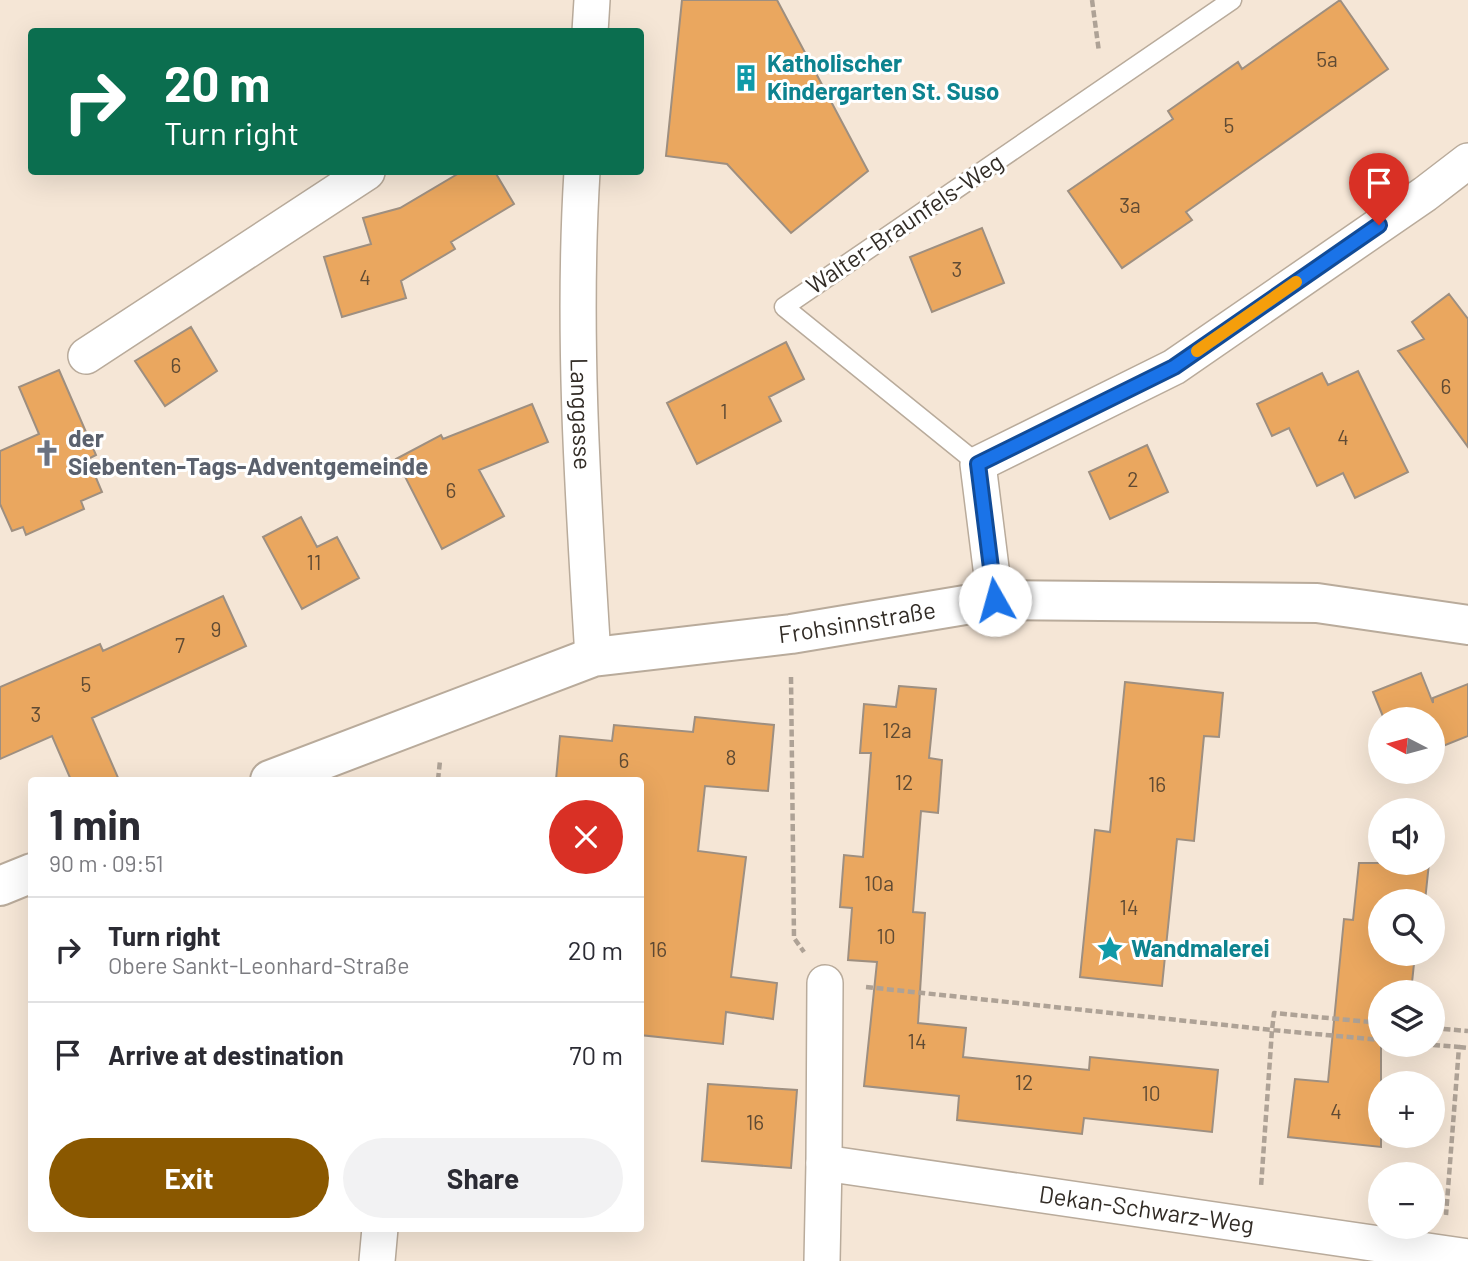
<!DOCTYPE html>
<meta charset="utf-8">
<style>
:root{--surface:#fff;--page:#f2f2f3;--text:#2b2b33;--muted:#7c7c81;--line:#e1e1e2;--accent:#8a5800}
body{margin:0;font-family:Barlow,sans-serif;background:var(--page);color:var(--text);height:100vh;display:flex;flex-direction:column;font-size:26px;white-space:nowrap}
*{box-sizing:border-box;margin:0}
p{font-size:23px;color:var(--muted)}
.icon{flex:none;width:38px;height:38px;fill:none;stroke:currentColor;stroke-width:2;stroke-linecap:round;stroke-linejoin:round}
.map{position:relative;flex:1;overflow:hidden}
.details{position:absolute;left:28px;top:777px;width:616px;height:455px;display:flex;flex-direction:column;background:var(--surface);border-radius:7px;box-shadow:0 7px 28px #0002}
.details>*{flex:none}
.banner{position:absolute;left:28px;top:28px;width:616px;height:147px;border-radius:7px;box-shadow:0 7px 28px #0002;background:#0b6e4f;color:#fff;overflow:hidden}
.needle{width:46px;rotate:276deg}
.fabs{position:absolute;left:1368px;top:707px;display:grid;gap:14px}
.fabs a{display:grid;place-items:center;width:77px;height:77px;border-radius:50%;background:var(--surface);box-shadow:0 7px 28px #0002;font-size:35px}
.pin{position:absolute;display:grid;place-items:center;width:60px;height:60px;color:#fff;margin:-72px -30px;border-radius:50% 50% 50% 0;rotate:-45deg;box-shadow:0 0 7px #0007}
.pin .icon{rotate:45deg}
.me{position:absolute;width:77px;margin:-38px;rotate:353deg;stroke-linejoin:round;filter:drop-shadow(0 0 5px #0008)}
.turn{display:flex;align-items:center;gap:24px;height:147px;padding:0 21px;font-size:32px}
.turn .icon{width:91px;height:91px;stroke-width:2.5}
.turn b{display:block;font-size:49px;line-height:60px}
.round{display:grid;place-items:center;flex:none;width:74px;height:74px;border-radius:37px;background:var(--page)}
.head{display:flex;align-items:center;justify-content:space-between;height:119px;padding:0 21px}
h1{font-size:42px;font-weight:700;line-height:52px}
.button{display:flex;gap:14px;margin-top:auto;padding:14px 21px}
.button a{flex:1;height:80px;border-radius:42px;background:var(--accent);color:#fff;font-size:28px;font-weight:700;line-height:80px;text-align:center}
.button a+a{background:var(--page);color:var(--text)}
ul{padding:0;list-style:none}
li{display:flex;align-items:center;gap:21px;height:105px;padding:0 21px;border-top:2px solid var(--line)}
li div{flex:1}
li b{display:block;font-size:26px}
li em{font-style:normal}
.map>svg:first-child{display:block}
.building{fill:#eaa75f;stroke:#9e8f80;stroke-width:2}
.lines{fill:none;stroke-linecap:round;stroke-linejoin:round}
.lane-casing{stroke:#b9ab9b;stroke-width:21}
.street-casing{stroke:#b9ab9b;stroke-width:38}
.secondary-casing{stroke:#b9ab9b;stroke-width:42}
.path{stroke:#aea296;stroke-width:4.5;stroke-dasharray:7 3.5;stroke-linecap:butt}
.lane{stroke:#fff;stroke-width:18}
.street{stroke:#fff;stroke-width:35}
.secondary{stroke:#fff;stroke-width:38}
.route-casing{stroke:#114b97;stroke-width:18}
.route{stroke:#1a73e8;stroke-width:12}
.slow{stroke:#f59e0b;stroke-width:12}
.labels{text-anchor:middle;stroke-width:6;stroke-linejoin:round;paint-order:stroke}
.number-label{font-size:21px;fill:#604b34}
.culture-label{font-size:24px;font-weight:bold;fill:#0d838f;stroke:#fff;text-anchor:start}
.street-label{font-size:24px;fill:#322c26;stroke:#fff}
.worship-label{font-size:24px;font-weight:bold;fill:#5b616d;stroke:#fff;text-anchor:start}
</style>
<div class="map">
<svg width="1468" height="1261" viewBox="0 0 1468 1261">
<rect width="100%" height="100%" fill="#f5e6d6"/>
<path class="building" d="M682 0H777L868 171 791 233 727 164 666 156Z
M1340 0 1388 69 1186 212 1192 220 1122 268 1068 191 1173 119 1168 111 1238 62 1242 69Z
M461 172H495L514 204 451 242 455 249 401 281 406 298 342 317 324 257 371 244 363 218 400 208Z
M982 228 1004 283 932 312 910 257Z
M1449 294 1468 319V447L1398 351 1424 339 1412 322Z
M191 327 217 371 165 406 135 361Z
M786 342 804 379 769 397 781 421 697 464 667 403Z
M59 370 96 455 88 459 102 492 81 501 84 509 26 535 23 527 12 531 0 504V451L39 434 19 387Z
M1358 371 1408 472 1355 498 1343 473 1317 486 1289 428 1272 436 1257 404 1322 373 1328 385Z
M532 404 548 442 479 470 504 516 442 549 396 459 441 435 443 439Z
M1147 445 1168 492 1110 519 1089 472Z
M301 517 317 547 337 537 359 578 302 609 263 537Z
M223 596 246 646 92 718 119 780H71L52 736 0 759V687L100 644 103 651Z
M1421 673 1433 703V698L1468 684V736L1433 750V719H1384L1373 692Z
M1125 682 1223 693 1219 737 1204 736 1194 841 1177 839 1162 986 1080 977 1095 830 1110 832Z
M899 686 936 689 929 758 942 760 938 813 921 811 913 912 925 913 918 1023 966 1028 963 1057 1089 1070 1090 1057 1218 1070 1212 1132 1084 1118 1082 1134 957 1120 959 1096 864 1086 877 962 848 960 852 908 840 907 844 855 863 857 871 753H860L864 704 896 707Z
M695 717 774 725 768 791 705 786 698 851 746 857 731 977 777 983 773 1019 726 1012 723 1044 640 1035V780H556L560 736 612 741 614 725 693 732Z
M1359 863H1429L1425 901H1381V954H1415L1411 992H1381V1147L1288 1137 1295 1079 1328 1082 1344 919 1353 920Z
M708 1084 797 1090 791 1168 702 1161Z"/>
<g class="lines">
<defs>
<path id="lane" d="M978 464 784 307 1232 0"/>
<g id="street">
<path d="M590 32 592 0"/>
<path id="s1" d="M582 172C572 333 583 496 593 657"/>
<path d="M86 356 367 172"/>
<path d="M995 600 978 464 1174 367 1425 194 1468 161"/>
<path d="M824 1163 825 983"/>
<path d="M377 1261 380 1228"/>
<path id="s2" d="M822 1261 824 1163 1468 1257"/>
</g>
<g id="secondary">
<path id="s3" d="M270 780 593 657 791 634 995 600 1317 603 1468 625"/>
<path d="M0 886 32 873"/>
</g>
</defs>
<use href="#lane" class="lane-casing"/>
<use href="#street" class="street-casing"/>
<use href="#secondary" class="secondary-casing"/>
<path class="path" d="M1092 0 1099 52
M791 677 794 938 804 952
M438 780 440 761
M866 987 1272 1030 1261 1187
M1381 1023 1274 1013 1272 1030 1381 1040
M1433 1028 1468 1031
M1433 1045 1459 1047 1446 1215
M1459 1047 1468 1048"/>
<use href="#lane" class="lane"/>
<use href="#street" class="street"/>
<use href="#secondary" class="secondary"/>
</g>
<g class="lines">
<defs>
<path id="route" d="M995 600 978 464 1174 367 1379 225"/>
</defs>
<use href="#route" class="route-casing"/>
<use href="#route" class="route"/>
<path class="slow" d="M1197 351 1296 282"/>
</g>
<defs>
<symbol id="building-bare" viewBox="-9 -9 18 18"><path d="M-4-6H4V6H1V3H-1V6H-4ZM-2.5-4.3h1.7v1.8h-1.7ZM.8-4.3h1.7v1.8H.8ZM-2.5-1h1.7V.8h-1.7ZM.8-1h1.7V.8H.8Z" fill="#0f9aa8" stroke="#fff" stroke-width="2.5" paint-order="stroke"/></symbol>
<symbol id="church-bare" viewBox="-9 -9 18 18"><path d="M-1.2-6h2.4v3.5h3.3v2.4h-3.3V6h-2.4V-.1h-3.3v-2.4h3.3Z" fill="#6b7280" stroke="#fff" stroke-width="2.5" paint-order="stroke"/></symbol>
<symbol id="sight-bare" viewBox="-9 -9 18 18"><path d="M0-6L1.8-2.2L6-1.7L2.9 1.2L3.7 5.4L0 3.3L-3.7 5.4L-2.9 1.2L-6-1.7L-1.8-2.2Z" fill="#0f9aa8" stroke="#fff" stroke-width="2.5" paint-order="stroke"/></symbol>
</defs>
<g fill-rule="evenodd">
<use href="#building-bare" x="727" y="59" width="38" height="38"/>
<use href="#church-bare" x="28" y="434" width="38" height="38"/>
<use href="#sight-bare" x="1091" y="930" width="38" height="38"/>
</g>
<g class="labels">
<g class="number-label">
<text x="1327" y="67">5a</text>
<text x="1229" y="133">5</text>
<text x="1130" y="213">3a</text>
<text x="957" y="277">3</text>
<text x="365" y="285">4</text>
<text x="176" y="373">6</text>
<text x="1446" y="394">6</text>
<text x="724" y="419">1</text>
<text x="1343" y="445">4</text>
<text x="1133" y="487">2</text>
<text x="451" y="498">6</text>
<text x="314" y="570">11</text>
<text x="216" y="637">9</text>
<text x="180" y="653">7</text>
<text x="86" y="692">5</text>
<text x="36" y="722">3</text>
<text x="897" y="738">12a</text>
<text x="731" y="765">8</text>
<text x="624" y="768">6</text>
<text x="904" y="790">12</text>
<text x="1157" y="792">16</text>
<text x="879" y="891">10a</text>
<text x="1129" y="915">14</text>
<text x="886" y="944">10</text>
<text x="658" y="957">16</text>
<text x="917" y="1049">14</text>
<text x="1024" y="1090">12</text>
<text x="1151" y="1101">10</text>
<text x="1336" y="1119">4</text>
<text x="755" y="1130">16</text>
</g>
<g class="culture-label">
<text x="767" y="72">Katholischer<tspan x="767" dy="28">Kindergarten St. Suso</tspan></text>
<text x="1131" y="957">Wandmalerei</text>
</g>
<g class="street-label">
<text transform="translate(905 224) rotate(-34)" y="8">Walter-Braunfels-Weg</text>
<text dy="8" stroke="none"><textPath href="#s1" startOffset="242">Langgasse</textPath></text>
<text dy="8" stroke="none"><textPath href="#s3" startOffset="612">Frohsinnstraße</textPath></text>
<text dy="8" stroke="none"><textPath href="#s2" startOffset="424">Dekan-Schwarz-Weg</textPath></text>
</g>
<g class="worship-label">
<text x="68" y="447">der<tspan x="68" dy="28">Siebenten-Tags-Adventgemeinde</tspan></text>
</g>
</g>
</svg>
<div class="fabs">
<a><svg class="needle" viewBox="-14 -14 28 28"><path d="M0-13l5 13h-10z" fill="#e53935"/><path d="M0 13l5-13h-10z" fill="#7c7c81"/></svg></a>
<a><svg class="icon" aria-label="sound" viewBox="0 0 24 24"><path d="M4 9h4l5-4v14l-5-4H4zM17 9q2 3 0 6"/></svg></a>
<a><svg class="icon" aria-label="search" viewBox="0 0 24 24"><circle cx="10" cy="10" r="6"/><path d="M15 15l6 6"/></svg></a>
<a><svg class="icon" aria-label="layers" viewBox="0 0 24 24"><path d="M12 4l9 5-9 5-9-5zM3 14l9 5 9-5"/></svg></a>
<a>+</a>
<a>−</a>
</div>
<div class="pin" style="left:1379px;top:225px;background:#d93025"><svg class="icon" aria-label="arrive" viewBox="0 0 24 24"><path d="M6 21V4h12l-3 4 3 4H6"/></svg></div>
<svg class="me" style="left:995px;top:600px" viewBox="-20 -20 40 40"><circle r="19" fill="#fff"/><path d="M0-13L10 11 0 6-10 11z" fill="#1a73e8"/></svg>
<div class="banner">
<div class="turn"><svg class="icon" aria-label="right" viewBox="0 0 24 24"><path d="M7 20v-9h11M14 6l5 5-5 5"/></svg><div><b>20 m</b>Turn right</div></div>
</div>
<section class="details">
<div class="head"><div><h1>1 min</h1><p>90 m · 09:51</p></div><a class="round" style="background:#d93025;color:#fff"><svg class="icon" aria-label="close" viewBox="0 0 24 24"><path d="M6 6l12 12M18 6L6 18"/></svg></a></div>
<ul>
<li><svg class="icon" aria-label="right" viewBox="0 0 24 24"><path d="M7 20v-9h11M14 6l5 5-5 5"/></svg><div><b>Turn right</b><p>Obere Sankt-Leonhard-Straße</p></div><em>20 m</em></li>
<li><svg class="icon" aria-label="arrive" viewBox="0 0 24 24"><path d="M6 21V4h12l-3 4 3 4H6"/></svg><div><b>Arrive at destination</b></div><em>70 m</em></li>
</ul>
<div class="button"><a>Exit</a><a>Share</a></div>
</section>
</div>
